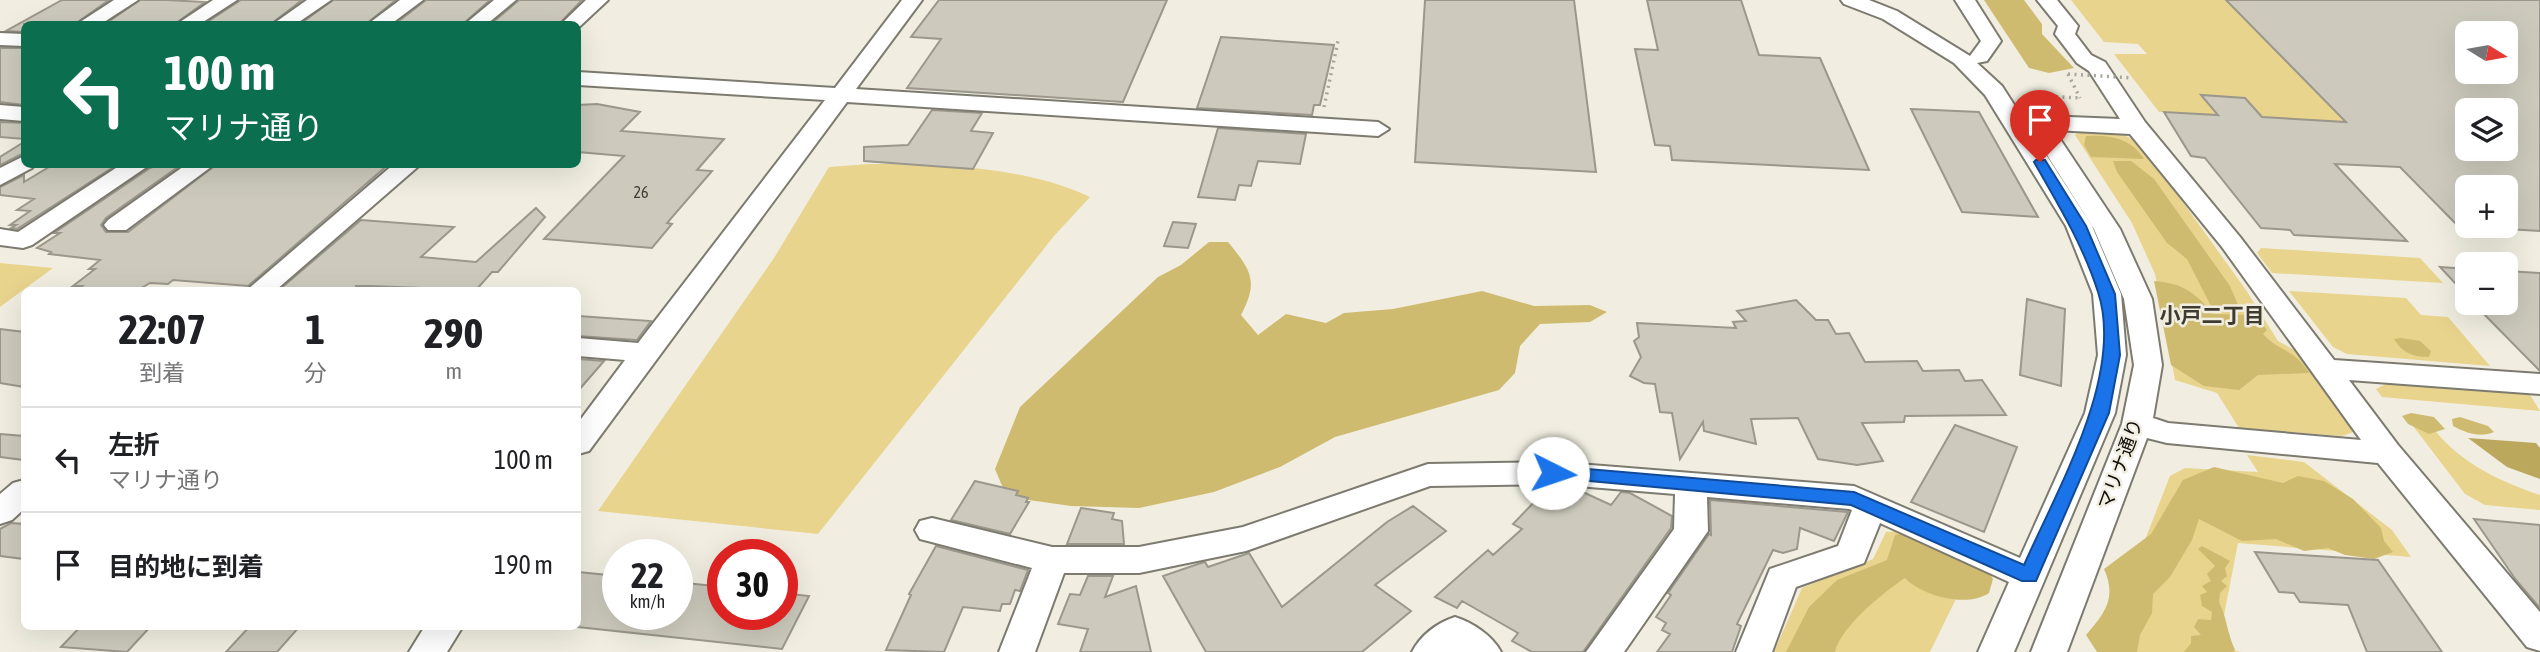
<!DOCTYPE html>
<html lang="ja">
<meta charset="utf-8">
<style>
:root{--surface:#fff;--page:#f2f2f2;--text:#202124;--muted:#757577;--line:#e0e0e0}
body{margin:0;font-family:"Asap Condensed","Noto Sans JP",sans-serif;background:var(--page);color:var(--text);height:100vh;display:flex;flex-direction:column;font-size:26px;white-space:nowrap}
*{box-sizing:border-box;margin:0}
p{font-size:23px;color:var(--muted)}
.icon{flex:none;width:38px;height:38px;fill:none;stroke:currentColor;stroke-width:2;stroke-linecap:round;stroke-linejoin:round}
.map{position:relative;flex:1;overflow:hidden}
.panel{position:absolute;left:21px;top:287px;width:560px;height:343px;display:flex;flex-direction:column;background:var(--surface);border-radius:10px;box-shadow:0 7px 28px #0002}
.panel>*{flex:none}
.hud{position:absolute;left:21px;top:21px;width:560px;height:147px;border-radius:10px;box-shadow:0 7px 28px #0002;background:#0b6e4f;color:#fff;overflow:hidden}
.needle{width:46px;rotate:101deg}
.controls{position:absolute;left:2455px;top:21px;display:grid;gap:14px}
.controls a{display:grid;place-items:center;width:63px;height:63px;border-radius:10px;background:var(--surface);box-shadow:0 7px 28px #0002;font-size:35px}
.speed{position:absolute;left:602px;top:539px;display:flex;gap:14px;font-size:35px;font-weight:700;text-align:center}
.speed>*{display:grid;place-content:center;width:91px;height:91px;border-radius:50%;background:var(--surface);box-shadow:0 7px 28px #0002;line-height:1}
.speed small{font-size:18px;font-weight:400}
.speed .limit{border:10px solid #d22;background:#fff;color:#111}
.pin{position:absolute;display:grid;place-items:center;width:60px;height:60px;color:#fff;margin:-72px -30px;border-radius:50% 50% 50% 0;rotate:-45deg;box-shadow:0 0 7px #0007}
.pin .icon{rotate:45deg}
.me{position:absolute;width:77px;margin:-38px;rotate:94deg;stroke-linejoin:round;filter:drop-shadow(0 0 5px #0008)}
.turn{display:flex;align-items:center;gap:24px;height:147px;padding:0 28px;font-size:32px}
.turn .icon{width:91px;height:91px;stroke-width:2.5}
.turn b{display:block;font-size:49px;line-height:60px}
.eta{display:flex;justify-content:space-evenly;align-items:center;height:119px;text-align:center}
.eta b{font-size:42px;font-weight:700;line-height:49px}
ul{padding:0;list-style:none}
li{display:flex;align-items:center;gap:21px;height:105px;padding:0 28px;border-top:2px solid var(--line)}
li div{flex:1}
li b{display:block;font-size:26px}
li em{font-style:normal}
.map>svg:first-child{display:block}
.green{fill:#e8d48d}
.forest{fill:#cfbb6f}
.water{fill:#bca85d}
.building{fill:#cdcabd;stroke:#9b978c;stroke-width:2;fill-rule:evenodd}
.lines{fill:none;stroke-linecap:round;stroke-linejoin:round}
.minor-casing{stroke:#7d7a6f;stroke-width:4}
.path{stroke:#a8a69b;stroke-width:3.5;stroke-dasharray:2 4.5;stroke-linecap:butt}
.minor{fill:#fff;fill-rule:evenodd}
.path-bridge{stroke:#a8a69b;stroke-width:3.5;stroke-dasharray:2 4.5;stroke-linecap:butt}
.route{fill:#1a73e8;stroke:#114b97;stroke-width:2}
.labels{text-anchor:middle;stroke-width:5;stroke-linejoin:round;paint-order:stroke}
.number-label{font-size:16px;fill:#3d3c35}
.street-label{font-size:19px;fill:#0d0c08;stroke:#f1eee1}
.neighbourhood-label{font-size:21px;font-weight:bold;fill:#3e3b31;stroke:#f1eee1}
</style>
<div class="map">
<svg width="2540" height="652" viewBox="0 0 2540 652">
<rect width="100%" height="100%" fill="#f1eee1"/>
<path class="green" d="M2071 0H2226L2346 122 2159 112 2114 54H2147L2138 44 2104 42Z
M2079 131 2120 133 2141 144 2246 290 2278 341 2303 355 2353 432 2342 436 2239 428 2217 393 2175 380 2155 274 2132 223 2075 135Z
M869 164C941 164 1024 166 1090 197L1054 236 818 534 598 511 774 258 829 167Z
M2261 248 2420 258 2443 283 2272 273 2257 253Z
M0 263 53 268 0 307Z
M2289 291 2406 298 2421 315 2448 317 2490 366 2347 354 2333 347Z
M2392 381 2527 390 2540 411 2382 397 2376 389Z
M2427 419C2453 460 2496 480 2540 495V510L2485 505 2465 494 2410 422Z
M2247 455 2304 462 2392 530 2411 557 2238 543 2218 646 2241 652H2101L2170 476 2185 468 2258 472Z
M1899 531 1973 564 1930 652H1774L1802 588 1873 559 1886 532Z"/>
<path class="forest" d="M1984 0H2024L2042 24V34L2074 68 2049 73 2029 68Z
M2086 136C2110 135 2131 138 2144 159L2091 157 2084 145Z
M2113 161H2131L2154 179 2230 286 2241 312 2213 310 2187 259 2167 243 2117 172Z
M1209 242H1228C1251 270 1259 281 1241 315L1258 335 1286 314 1326 323 1344 313 1393 309 1482 291 1534 306 1590 305 1607 312 1590 322 1540 324 1520 346 1515 373 1499 390 1335 437 1280 467 1214 492 1139 508 1071 506 1029 500 1003 488 995 469 1020 407 1158 277 1181 265Z
M2154 281C2182 283 2195 292 2213 314L2256 315 2267 330 2263 334C2279 352 2294 348 2309 373L2258 375 2239 390 2204 386 2171 365Z
M2401 338 2420 341 2431 351 2429 357C2413 357 2402 353 2394 339Z
M2411 413 2434 417 2445 429 2429 434 2408 424 2402 416Z
M2460 417 2488 426 2494 432C2480 438 2466 433 2453 426L2452 419Z
M2214 467 2283 483 2298 476 2324 481 2353 499 2381 528 2384 541 2393 552 2374 559 2345 555 2328 548 2304 551 2276 539 2242 541 2199 519 2192 540 2170 577 2153 594 2152 613 2140 635 2137 652H2097L2086 635C2105 613 2117 598 2104 569L2151 534 2183 480Z
M1913 531 1984 562 1993 579 1989 593C1967 608 1922 596 1905 578 1884 592 1841 626 1835 652H1786L1809 607 1837 580 1887 560 1895 535Z
M2202 546 2230 561 2225 568 2227 576 2221 581 2227 586 2220 593 2219 602C2227 618 2227 633 2235 650L2233 652H2184L2191 643V636L2201 635 2194 627 2198 619 2211 620 2212 612 2202 606 2200 595 2207 592 2202 586 2211 581 2207 574 2215 566 2198 549Z"/>
<path class="water" d="M2468 438 2536 443 2540 448V479L2507 467Z"/>
<path class="building" d="M62 0H109L75 24H24V32L6 31Z
M140 0H166L205 2 175 24H105Z
M241 0H302L271 24H204Z
M333 0H396L366 24H300Z
M426 0H490L463 24H395Z
M519 0H582L559 24H491Z
M939 0H1167L1123 102 907 88 941 39 911 37Z
M1425 0H1574L1596 172 1415 162Z
M1647 0H1741L1759 55 1820 58 1869 170 1672 160 1670 146 1655 145 1635 49 1658 50Z
M2226 0H2540V231L2458 226 2400 167 2335 164 2407 241 2294 235 2290 230 2261 228 2205 158 2191 156 2164 112 2218 115 2201 95 2245 98 2262 117 2346 122ZM2468 33H2506V72H2468ZM2468 110H2506V149H2468ZM2468 187H2506V226H2468Z
M1221 37 1334 45 1320 105H1314L1312 115 1197 108Z
M0 48H24V105L0 102Z
M597 104 640 112 621 131 724 139 697 170 712 171 667 223 672 224 652 248 544 239 624 156 578 152V105Z
M1911 109 1979 112 2038 217 1962 212Z
M932 110 982 113 971 131 993 133 973 169 864 161V147L908 145Z
M0 122 24 123V139L0 137Z
M1218 128 1306 134 1300 164 1258 161 1251 186 1239 185 1235 200 1198 197Z
M24 142V153L0 165V157Z
M54 164 115 166 17 229 11 228 16 225H10L30 211 17 210 34 199 0 195V187L24 175V182Z
M161 164H182L106 218 101 225 106 232H128L217 164H389L248 286 173 280 168 284 150 283 138 290H76L82 286H73L95 269H89L100 260 49 254 51 252 37 248 60 233H54L150 168Z
M536 208 545 217 498 272H492L476 290 370 286H356V290H279L361 220 454 227 421 257 476 262Z
M1173 222 1196 224 1188 248 1164 246Z
M2440 267 2468 269V297Z
M2506 271 2540 273V371L2473 303H2506Z
M2027 299 2065 309 2061 386 2020 375Z
M1796 300 1816 320H1828L1836 334 1849 333 1865 362 1917 361 1923 371 1959 370 1965 381 1982 380 2006 415 1905 416 1904 422 1862 423 1883 461 1857 465 1818 459 1798 418 1751 419 1756 444 1704 431 1703 422 1680 459 1672 413 1660 412 1655 384 1644 383 1630 376 1641 357 1634 341 1639 337 1637 323 1736 328 1733 322 1746 321 1737 311Z
M578 316 651 321 637 340 578 336Z
M0 329 24 332V387L0 383Z
M578 359 604 361 578 391V358Z
M1955 425 2017 447 1984 532 1911 502Z
M0 434 24 436V460L0 457Z
M975 481 1018 491 1016 495 1028 498 1026 502H1029L1010 534 951 520Z
M1574 488 1611 505 1621 492 1630 493 1672 516 1671 528 1583 652H1532L1512 641 1518 633 1462 601 1457 608 1435 597 1488 550 1493 555 1522 529 1513 524 1538 498 1556 508Z
M1710 500 1848 512 1834 541 1800 528 1797 549 1783 553 1773 550 1737 624 1741 626 1732 652H1657L1670 634 1662 630 1666 623 1656 617 1671 595 1668 593 1709 534 1711 535Z
M1413 506 1446 531 1375 585 1411 611 1362 652H1206L1163 576 1198 564 1205 562 1208 567 1249 553 1282 607 1387 522Z
M1081 508 1114 513 1112 519 1122 521 1124 544H1067Z
M2474 519 2540 525V608L2516 580Z
M11 523 24 524V559L0 556V529Z
M936 546 1028 570 1020 591 1015 590 1010 604H1002L1000 611 963 607 944 652 886 650 911 595 909 594Z
M2255 552 2378 560 2442 652H2367L2348 605 2300 602 2294 593 2279 592Z
M578 572 618 576V614H677V582L723 587V614H782V593L809 596 782 649 578 627Z
M1088 576H1113L1105 597 1136 586 1151 652H1080L1088 629 1058 624 1070 594 1080 595Z
M81 626H151L127 652 61 647Z
M250 626H300L277 652H226Z"/>
<g class="lines">
<defs>
<path id="minor" d="M114 0H138L101 24H77Z
M213 0H237L200 24H177Z
M307 0H331L296 24H273Z
M400 0H423L391 24H368Z
M494 0H516L487 24H465Z
M586 0H608L578 28V24H561Z
M902 0H922L856 89 1378 122 1389 129 1378 136 847 102 589 451 578 454V423L625 360 578 356V338L638 343 825 100 578 85V72L835 88Z
M1841 0H1869L1897 11 1970 56 1981 41 1955 0H1975L2001 41 1987 61 1977 63 2002 86 2092 226 2121 294 2126 355 2115 413 2014 652H1978L2009 582 1880 523 1864 563 1796 587 1772 652H1736L1770 569 1838 546 1852 510 1849 509 1707 497 1708 531 1624 652H1586L1674 529 1675 494 1553 484 1430 486 1246 551 1139 573H1064L1035 652H999L1032 568 920 539 915 530 920 521 932 518 1052 547H1139L1243 527 1428 464 1553 462 1854 486 2020 558 2085 413 2098 355 2093 294 2066 226 1985 95 1954 63 1883 19 1844 4Z
M2037 0H2057L2078 26 2075 34 2091 55 2105 62 2145 122 2240 237 2334 360 2540 374V394L2349 380 2398 445 2540 612V651L2527 647 2378 463 2167 443 2147 438 2067 652H2031L2122 424 2134 365 2124 299 2094 229 2021 114 2032 107 2040 109 2044 116 2120 119 2089 71 2077 63 2055 34 2058 26ZM2054 130 2130 134 2222 247 2361 440 2168 423 2153 418 2162 365 2152 299 2120 229Z
M0 33 24 34V46L0 45Z
M0 105 24 107V121L0 119Z
M24 156V164H35L32 168 0 185V168Z
M122 164H151L32 245 23 248 0 245V229L18 232Z
M187 164H215L126 230H108L104 225 108 220Z
M394 164H421L276 290H247Z
M24 480V509L12 520 0 524V494L13 483Z
M1455 617C1473 623 1492 635 1501 652H1412C1421 635 1437 623 1455 617Z
M425 626H463L447 652H409Z"/>
</defs>
<use href="#minor" class="minor-casing"/>
<path class="path" d="M2068 74 2080 98
M2043 96 2080 98
M1324 107 1338 41"/>
<use href="#minor" class="minor"/>
<path class="path-bridge" d="M2068 74 2133 78"/>
</g>
<path class="route" d="M2036 160H2045L2086 226 2115 294 2120 355 2109 413 2036 581H2022L1851 505 1546 477 1544 473 1553 466 1854 492 2024 565C2057 490 2125 374 2098 292 2083 245 2058 204 2034 162Z"/>
<g class="labels">
<g class="number-label">
<text x="641" y="198">26</text>
</g>
<g class="street-label">
<text transform="translate(2120 464) rotate(-70)" y="7">マリナ通り</text>
</g>
<g class="neighbourhood-label">
<text x="2212" y="323">小戸二丁目</text>
</g>
</g>
</svg>
<div class="controls">
<a><svg class="needle" viewBox="-14 -14 28 28"><path d="M0-13l5 13h-10z" fill="#e53935"/><path d="M0 13l5-13h-10z" fill="#757577"/></svg></a>
<a><svg class="icon" aria-label="layers" viewBox="0 0 24 24"><path d="M12 4l9 5-9 5-9-5zM3 14l9 5 9-5"/></svg></a>
<a>+</a>
<a>−</a>
</div>
<div class="speed"><div>22<small>km/h</small></div><div class="limit">30</div></div>
<div class="pin" style="left:2040px;top:162px;background:#d93025"><svg class="icon" aria-label="arrive" viewBox="0 0 24 24"><path d="M6 21V4h12l-3 4 3 4H6"/></svg></div>
<svg class="me" style="left:1553px;top:473px" viewBox="-20 -20 40 40"><circle r="19" fill="#fff"/><path d="M0-13L10 11 0 6-10 11z" fill="#1a73e8"/></svg>
<div class="hud">
<div class="turn"><svg class="icon" aria-label="left" viewBox="0 0 24 24"><path d="M17 20v-9H6M10 6l-5 5 5 5"/></svg><div><b>100 m</b>マリナ通り</div></div>
</div>
<section class="panel">
<div class="eta">
<div><b>22:07</b><p>到着</p></div>
<div><b>1</b><p>分</p></div>
<div><b>290</b><p>m</p></div>
</div>
<ul>
<li><svg class="icon" aria-label="left" viewBox="0 0 24 24"><path d="M17 20v-9H6M10 6l-5 5 5 5"/></svg><div><b>左折</b><p>マリナ通り</p></div><em>100 m</em></li>
<li><svg class="icon" aria-label="arrive" viewBox="0 0 24 24"><path d="M6 21V4h12l-3 4 3 4H6"/></svg><div><b>目的地に到着</b></div><em>190 m</em></li>
</ul>
</section>
</div>
